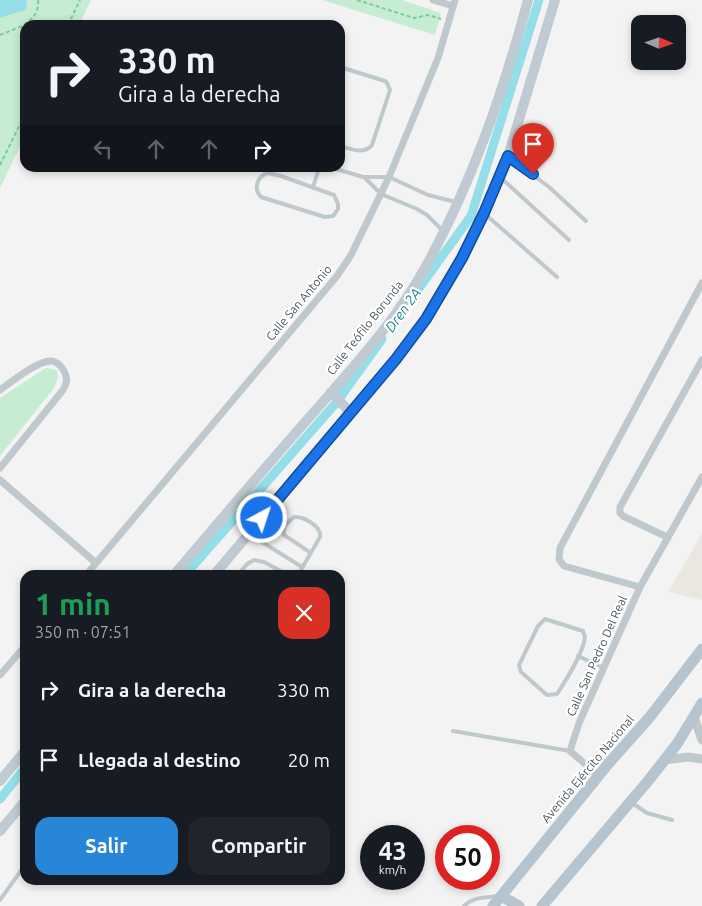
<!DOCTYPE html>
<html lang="es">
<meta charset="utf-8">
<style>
:root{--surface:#171b24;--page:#20242c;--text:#f1f3f6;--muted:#9ea1a6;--accent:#2886d9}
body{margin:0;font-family:Ubuntu,sans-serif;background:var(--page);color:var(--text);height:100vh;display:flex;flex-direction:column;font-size:19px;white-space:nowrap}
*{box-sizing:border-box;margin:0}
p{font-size:16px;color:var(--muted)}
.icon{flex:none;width:28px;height:28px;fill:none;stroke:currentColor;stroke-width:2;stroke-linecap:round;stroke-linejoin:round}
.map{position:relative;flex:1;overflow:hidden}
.details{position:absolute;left:20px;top:570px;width:325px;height:315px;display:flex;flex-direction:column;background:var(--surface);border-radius:15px;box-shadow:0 2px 8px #0003}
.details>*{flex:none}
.banner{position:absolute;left:20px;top:20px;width:325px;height:152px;border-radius:15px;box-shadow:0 2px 8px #0003;background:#171b24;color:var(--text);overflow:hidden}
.needle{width:32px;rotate:92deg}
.fabs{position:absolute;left:631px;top:15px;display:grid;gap:10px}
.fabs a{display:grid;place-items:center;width:55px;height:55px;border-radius:10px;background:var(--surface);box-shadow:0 2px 8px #0003;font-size:25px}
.speed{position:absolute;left:360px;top:825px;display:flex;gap:10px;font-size:25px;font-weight:700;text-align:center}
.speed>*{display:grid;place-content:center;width:65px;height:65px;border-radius:50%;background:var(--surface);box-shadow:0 2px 8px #0003;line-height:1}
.speed small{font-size:12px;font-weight:400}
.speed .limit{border:8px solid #d22;background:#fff;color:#111}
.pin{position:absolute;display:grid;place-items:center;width:42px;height:42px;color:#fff;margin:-51px -21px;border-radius:50% 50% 50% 0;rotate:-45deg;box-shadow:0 0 5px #0007}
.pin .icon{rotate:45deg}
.me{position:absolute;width:55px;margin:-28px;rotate:40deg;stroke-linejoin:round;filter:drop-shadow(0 0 4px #0008)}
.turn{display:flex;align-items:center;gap:18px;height:105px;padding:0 15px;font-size:22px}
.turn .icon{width:65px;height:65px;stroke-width:2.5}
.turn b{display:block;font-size:35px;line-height:42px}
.lanes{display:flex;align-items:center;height:48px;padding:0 15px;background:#0003;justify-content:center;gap:25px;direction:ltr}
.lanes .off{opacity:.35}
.round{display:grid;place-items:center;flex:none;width:52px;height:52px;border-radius:15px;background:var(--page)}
.headline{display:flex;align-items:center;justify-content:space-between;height:85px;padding:0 15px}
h1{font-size:30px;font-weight:700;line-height:38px;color:#1e9e55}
.button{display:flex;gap:10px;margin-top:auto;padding:10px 15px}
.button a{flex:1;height:58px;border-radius:15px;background:var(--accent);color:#fff;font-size:20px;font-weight:700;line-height:58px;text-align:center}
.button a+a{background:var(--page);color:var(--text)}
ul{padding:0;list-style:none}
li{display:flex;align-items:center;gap:15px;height:70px;padding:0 15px}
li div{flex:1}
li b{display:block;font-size:19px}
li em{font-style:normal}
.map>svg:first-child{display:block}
.commercial{fill:#eae7e1}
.green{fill:#c6edd1}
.water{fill:#96dee7}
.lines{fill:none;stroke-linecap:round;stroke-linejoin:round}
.canal{stroke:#96dee7;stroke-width:9}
.path{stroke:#7fc99e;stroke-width:2;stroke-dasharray:4 2.5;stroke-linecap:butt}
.service{stroke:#bfc8cd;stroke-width:4}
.minor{stroke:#bfc8cd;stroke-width:7}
.tertiary{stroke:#bfc8cd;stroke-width:9}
.secondary{stroke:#c0cad2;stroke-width:10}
.primary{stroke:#b5c4ce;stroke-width:11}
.route-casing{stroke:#114b97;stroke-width:12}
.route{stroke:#1a73e8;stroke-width:9}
.labels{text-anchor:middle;stroke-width:4.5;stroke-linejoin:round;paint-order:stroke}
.street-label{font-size:12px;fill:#4b575f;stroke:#fff}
.water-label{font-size:14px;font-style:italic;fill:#168290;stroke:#fff}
</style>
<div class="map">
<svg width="702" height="906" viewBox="0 0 702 906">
<rect width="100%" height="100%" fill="#f4f3f3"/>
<path class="commercial" d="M702 534V600L668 592Z"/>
<path class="green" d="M0 0H91L79 25H25V136L0 188Z
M322 0H402L441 13 435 35Z
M46 368 57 370 58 378 54 388 0 456V398Z"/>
<path class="water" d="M0 0H26L27 5 25 10 0 18Z"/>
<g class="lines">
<path class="canal" d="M412 298 471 216 539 0
M185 575 336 403 382 339
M0 799 25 768"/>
<path class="path" d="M357 0 414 18 428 15 441 19
M68 25 80 0
M0 35C17 28 40 22 38 0
M0 165 25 114"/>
<path class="service" d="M340 67 385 81 387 83 390 90 372 145C364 155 351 149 340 146
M508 156 549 187 586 221
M333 168 363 177H389L428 195 456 202
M268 173 281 176 334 195 338 204V209L333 216 325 217 261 197C253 189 257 176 268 173Z
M364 177 381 194 417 209 427 215 442 230
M500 177 569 240
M313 187 319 168
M486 215 557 277
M251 535 302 567
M238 575 247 564 254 560 264 562 288 575
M298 575 320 537C322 527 304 516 294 517 288 523 282 526 284 535L311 553
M545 619 583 631 585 637C583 654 566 680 557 694L547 695 521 672 519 665 538 626Z
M578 656 604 668
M453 731 570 751
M632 803 647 813 672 820
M0 900 25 865
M464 906C472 897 486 898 497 896"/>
<path class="minor" d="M433 0 453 6
M0 390C11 382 39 359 52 361 58 362 61 366 64 371 68 378 67 383 63 390L0 468
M0 480 96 563
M667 537 623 516 620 513V507L702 360
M86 575 337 276 351 255 389 177 438 58 455 0
M640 587 564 566 559 559 560 548 702 283
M0 675 25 646
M599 776 570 751 579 723 640 587 702 477"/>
<path class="tertiary" d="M694 717 702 740
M664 760 688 757 702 759"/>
<path class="secondary" d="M331 392 350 412
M174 575C218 523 262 471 307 420 348 373 395 323 425 268 472 183 503 93 528 0
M214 575 396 359 426 319 446 286 485 213 508 156 555 0
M0 781 25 751
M0 831 25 801"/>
<path class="primary" d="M501 896 519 906
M493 906 608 764 649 718 702 649
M542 906 648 781 677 744 702 703"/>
</g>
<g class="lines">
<defs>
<path id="route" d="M262 518 396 359 426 319 462 258 484 213 508 156 533 174"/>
</defs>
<use href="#route" class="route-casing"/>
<use href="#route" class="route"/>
</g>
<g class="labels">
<g class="street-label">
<text transform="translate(299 303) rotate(-50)" y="4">Calle San Antonio</text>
<text transform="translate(365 328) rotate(-52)" y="4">Calle Teófilo Borunda</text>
<text transform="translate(597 656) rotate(-66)" y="4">Calle San Pedro Del Real</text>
<text transform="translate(588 769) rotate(-50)" y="4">Avenida Ejército Nacional</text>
</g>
<g class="water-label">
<text transform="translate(403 310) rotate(-54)" y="5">Dren 2A</text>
</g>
</g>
</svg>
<div class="fabs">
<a><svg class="needle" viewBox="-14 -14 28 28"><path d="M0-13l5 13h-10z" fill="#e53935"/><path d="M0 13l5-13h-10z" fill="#9ea1a6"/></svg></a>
</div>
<div class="speed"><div>43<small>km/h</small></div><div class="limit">50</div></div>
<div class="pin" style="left:533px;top:174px;background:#d93025"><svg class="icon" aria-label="arrive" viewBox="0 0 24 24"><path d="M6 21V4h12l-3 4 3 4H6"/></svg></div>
<svg class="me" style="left:262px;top:518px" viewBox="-20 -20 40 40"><circle r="17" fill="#1a73e8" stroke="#fff" stroke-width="3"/><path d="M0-11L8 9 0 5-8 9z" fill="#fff"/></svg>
<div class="banner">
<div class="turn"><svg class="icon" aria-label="right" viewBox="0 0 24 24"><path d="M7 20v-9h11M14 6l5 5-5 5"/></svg><div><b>330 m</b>Gira a la derecha</div></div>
<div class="lanes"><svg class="icon off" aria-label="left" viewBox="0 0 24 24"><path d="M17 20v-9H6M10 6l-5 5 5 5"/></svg><svg class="icon off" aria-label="ahead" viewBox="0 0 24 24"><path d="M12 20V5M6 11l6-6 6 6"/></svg><svg class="icon off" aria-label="ahead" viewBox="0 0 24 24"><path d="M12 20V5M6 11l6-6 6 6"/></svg><svg class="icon" aria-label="right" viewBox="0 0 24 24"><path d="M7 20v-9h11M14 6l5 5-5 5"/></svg></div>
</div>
<section class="details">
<div class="headline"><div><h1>1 min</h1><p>350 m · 07:51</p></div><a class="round" style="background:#d93025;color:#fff"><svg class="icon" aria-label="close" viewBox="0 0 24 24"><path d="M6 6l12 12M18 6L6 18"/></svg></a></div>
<ul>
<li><svg class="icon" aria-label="right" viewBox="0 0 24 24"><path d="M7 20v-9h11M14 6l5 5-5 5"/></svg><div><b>Gira a la derecha</b></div><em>330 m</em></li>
<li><svg class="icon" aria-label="arrive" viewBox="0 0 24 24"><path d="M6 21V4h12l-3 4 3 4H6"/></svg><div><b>Llegada al destino</b></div><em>20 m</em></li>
</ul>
<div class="button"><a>Salir</a><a>Compartir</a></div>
</section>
</div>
